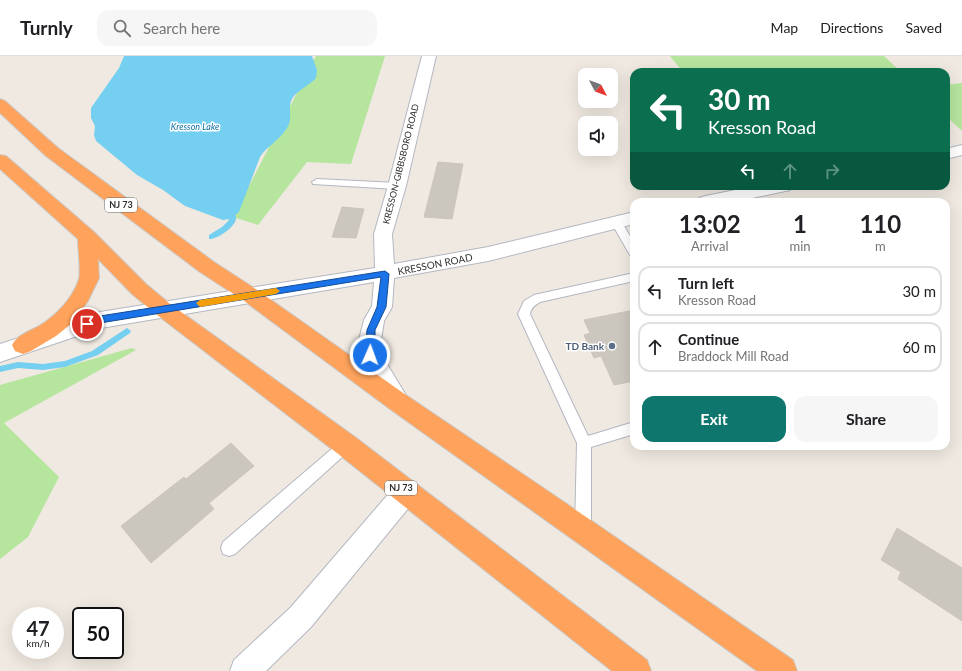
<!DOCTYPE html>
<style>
:root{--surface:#fff;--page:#f6f6f6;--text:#202124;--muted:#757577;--line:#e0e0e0;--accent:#0f766e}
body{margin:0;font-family:Lato,sans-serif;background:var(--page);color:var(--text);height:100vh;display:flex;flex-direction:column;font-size:15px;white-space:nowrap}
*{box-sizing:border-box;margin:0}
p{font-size:13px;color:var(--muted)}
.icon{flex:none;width:22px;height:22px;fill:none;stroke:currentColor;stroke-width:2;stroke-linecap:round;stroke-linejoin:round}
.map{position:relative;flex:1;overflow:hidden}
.details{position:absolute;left:630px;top:142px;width:320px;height:252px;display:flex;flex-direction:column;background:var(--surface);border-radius:12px;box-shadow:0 4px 16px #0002}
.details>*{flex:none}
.top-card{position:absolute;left:630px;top:12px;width:320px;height:122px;border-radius:12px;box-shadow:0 4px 16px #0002;background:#0b6e4f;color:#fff;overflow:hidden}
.needle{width:26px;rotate:131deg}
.buttons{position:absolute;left:578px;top:12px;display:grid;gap:8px}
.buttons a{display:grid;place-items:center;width:40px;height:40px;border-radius:8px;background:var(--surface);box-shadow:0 4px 16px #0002;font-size:20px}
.speed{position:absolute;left:12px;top:551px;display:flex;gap:8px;font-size:20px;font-weight:700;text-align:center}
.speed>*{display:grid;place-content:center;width:52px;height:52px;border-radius:50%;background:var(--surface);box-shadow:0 4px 16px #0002;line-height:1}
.speed small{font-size:10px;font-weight:400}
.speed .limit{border:2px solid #111;border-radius:6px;background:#fff;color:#111}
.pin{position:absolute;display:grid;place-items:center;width:34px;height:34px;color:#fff;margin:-17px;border:2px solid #fff;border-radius:50%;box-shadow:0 1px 4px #0007}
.me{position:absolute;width:44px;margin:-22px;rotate:2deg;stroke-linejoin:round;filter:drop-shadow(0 0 3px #0008)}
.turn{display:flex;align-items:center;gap:14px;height:84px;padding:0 12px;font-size:18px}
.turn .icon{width:52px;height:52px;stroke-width:2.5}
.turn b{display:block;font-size:28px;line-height:34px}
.lanes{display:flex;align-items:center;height:38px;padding:0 12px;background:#0003;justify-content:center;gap:20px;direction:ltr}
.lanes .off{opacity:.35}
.eta{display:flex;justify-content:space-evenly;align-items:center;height:68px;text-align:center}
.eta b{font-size:24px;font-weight:700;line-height:28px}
.cta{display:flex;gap:8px;margin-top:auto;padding:8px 12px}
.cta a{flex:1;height:46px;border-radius:12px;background:var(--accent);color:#fff;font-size:16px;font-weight:700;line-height:46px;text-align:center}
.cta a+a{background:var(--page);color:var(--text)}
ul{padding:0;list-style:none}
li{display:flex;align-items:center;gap:12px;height:50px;margin:0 8px 6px;padding:0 4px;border:2px solid var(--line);border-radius:12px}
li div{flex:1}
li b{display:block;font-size:15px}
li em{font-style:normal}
header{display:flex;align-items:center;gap:24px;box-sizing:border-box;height:56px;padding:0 20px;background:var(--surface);border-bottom:1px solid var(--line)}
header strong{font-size:19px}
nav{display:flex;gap:22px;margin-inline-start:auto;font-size:14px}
.search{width:280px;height:36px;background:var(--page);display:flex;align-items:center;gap:10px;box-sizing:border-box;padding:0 14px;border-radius:12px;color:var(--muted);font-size:15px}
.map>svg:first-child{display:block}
.green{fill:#b6e59e}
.water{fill:#75cff0}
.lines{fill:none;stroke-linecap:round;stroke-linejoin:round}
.stream{fill:#75cff0;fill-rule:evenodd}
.building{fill:#cbc7bf;stroke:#cbc5ba}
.lane-casing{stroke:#b4b7c1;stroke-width:2}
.street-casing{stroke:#b4b7c1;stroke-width:2}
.secondary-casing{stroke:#b4b7c1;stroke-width:2}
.highway-casing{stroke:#c9c9c9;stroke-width:2}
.lane{fill:#fff;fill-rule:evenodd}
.street{fill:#fff;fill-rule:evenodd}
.secondary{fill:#fff;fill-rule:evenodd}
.highway{fill:#ffa35c;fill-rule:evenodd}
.route{fill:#1a73e8;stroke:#114b97}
.slow{fill:#f59e0b}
.service-dot{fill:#5c6f8a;stroke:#fff;stroke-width:1.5}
.labels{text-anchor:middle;stroke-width:3;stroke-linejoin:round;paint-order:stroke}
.far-water-label{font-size:9px;font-style:italic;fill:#0d6fa3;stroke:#fff}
.far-street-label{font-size:9px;fill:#2e2e2e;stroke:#fff}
.shield{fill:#fff;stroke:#6d6d6d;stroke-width:1}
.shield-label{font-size:9px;font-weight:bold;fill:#2e2e2e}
.street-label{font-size:10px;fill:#2e2e2e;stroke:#fff}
.service-label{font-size:10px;font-weight:bold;fill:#4e5e75;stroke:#fff;text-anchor:end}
</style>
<header>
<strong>Turnly</strong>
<div class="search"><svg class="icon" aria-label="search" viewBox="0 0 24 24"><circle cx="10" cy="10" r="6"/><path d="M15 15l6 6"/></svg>Search here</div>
<nav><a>Map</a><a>Directions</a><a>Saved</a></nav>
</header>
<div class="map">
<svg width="962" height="615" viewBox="0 0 962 615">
<rect width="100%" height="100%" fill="#efe9e1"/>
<path class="green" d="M316 0H385L351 108 307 106 258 169 233 161Z
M670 0H884L901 16H683Z
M962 27V75L946 60V29Z
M132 292 136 294 4 367 59 421 28 481 0 503V329Z"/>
<path class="water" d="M124 0H312L317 14 316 22C309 30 295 35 291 45 288 54 293 63 287 72 280 84 267 90 260 101L239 156 230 163 223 164 185 150 163 134 137 119 96 85 94 79 95 70 91 62V52L119 12Z"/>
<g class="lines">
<path class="stream" d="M226 150H230C232 154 236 158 236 162 236 171 216 184 209 183V179L222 171 229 164V160L225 152Z
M127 272 131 275 130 277 98 299 65 311 43 314 18 312 0 316V310L18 306 43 308 65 305 92 295Z"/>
</g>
<path class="building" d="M438 106 463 108 452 163 424 161Z
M342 151 364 153 356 182 332 181Z
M634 254V325L614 329 601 300 594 302 584 279 590 277 584 264Z
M231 387 254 410 209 447 214 453 151 507 121 470 184 421 186 423Z
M897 472 962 512V565L898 523 901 516 881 504Z"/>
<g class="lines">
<defs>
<path id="lane" d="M317 123 397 127 402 130 397 133 313 128 312 126Z
M616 162 620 163 634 187V200L630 199 611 166 612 163Z
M634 217V225L540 246C535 249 531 252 530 258L588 380 634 366V378L591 391V474L589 479 583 482 577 479 575 474 577 387 518 258 524 245 534 239Z
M346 383 351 385 353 389 351 393 235 498 229 500 223 498 221 492 223 486 341 385Z"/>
<path id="street" d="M406 424 415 428 419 436 415 444 311 571 266 615H230L234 604 291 551 397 428Z"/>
<path id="secondary" d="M422 0H436L406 130 392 178 394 208 488 191 634 156V168L488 205 394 222 392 251 384 265 381 284V298L410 346 406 353 398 356 390 353 359 299V284L364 264 372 250 374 226 101 272 0 306V288L100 256 375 212 374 178 388 130Z
M962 89V99L946 103V93Z
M756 130H793L790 134 733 146H696L699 142 705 140Z"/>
<path id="highway" d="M0 43 5 45 58 92 214 206 257 234 406 339 592 465 793 604 797 615H757L390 353 243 244 200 216 46 100 0 57Z
M0 99 6 100 94 176 146 228 170 248 355 381 647 604 651 615H612L337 397 156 258 132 238 98 203 99 222 88 245 71 268 56 280 31 295 23 298 15 295 12 289C17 279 30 275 39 270 56 260 73 242 79 223 81 214 78 194 78 183L0 113Z"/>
</defs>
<use href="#lane" class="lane-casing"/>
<use href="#street" class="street-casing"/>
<use href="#secondary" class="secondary-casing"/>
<use href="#highway" class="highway-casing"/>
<use href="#lane" class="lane"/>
<use href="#street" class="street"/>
<use href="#secondary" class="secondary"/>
<use href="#highway" class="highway"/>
</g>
<path class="route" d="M385 215 389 218 386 251 375 274V299L370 302 365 299 367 274 377 251 381 221 100 267 87 271 83 268 84 266 100 260Z"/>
<path class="slow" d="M276 232 280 235 276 238 200 251 196 247 200 244Z"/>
<circle class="service-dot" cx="612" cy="290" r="4"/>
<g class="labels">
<g class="far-water-label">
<text x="195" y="74">Kresson Lake</text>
</g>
<g class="far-street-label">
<text transform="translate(401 108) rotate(-76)" y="3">KRESSON-GIBBSBORO ROAD</text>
</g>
<g class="shield">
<rect x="105" y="142" width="32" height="14" rx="3"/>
<rect x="385" y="425" width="32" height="14" rx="3"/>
</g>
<g class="shield-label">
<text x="121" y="152">NJ 73</text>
<text x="401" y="435">NJ 73</text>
</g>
<g class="street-label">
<text transform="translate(435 208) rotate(-11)" y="4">KRESSON ROAD</text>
</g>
<g class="service-label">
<text x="604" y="294">TD Bank</text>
</g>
</g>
</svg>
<div class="buttons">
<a><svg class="needle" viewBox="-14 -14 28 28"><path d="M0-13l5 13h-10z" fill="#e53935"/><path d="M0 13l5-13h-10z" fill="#757577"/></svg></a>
<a><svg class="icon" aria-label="sound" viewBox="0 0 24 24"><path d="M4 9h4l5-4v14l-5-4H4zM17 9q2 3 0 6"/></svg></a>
</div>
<div class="speed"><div>47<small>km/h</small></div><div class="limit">50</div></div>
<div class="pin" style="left:87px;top:268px;background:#d93025"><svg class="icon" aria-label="arrive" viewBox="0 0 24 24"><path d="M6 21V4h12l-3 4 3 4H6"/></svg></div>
<svg class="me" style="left:370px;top:299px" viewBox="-20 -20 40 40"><circle r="17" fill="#1a73e8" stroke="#fff" stroke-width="3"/><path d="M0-11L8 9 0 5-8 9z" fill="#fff"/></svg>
<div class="top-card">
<div class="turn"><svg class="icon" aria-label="left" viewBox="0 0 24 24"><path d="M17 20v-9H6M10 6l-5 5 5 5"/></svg><div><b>30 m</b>Kresson Road</div></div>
<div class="lanes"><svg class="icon" aria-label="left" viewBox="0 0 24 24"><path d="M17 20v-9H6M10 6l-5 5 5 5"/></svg><svg class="icon off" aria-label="ahead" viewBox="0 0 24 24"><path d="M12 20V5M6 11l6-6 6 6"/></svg><svg class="icon off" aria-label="right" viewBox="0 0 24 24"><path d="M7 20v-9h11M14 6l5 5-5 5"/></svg></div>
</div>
<section class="details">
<div class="eta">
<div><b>13:02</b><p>Arrival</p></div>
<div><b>1</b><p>min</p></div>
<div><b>110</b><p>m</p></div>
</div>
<ul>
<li><svg class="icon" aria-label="left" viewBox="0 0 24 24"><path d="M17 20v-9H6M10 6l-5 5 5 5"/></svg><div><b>Turn left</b><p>Kresson Road</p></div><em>30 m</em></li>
<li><svg class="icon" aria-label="ahead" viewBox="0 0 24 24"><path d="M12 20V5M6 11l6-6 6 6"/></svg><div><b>Continue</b><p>Braddock Mill Road</p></div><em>60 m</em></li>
</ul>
<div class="cta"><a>Exit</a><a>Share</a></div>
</section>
</div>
